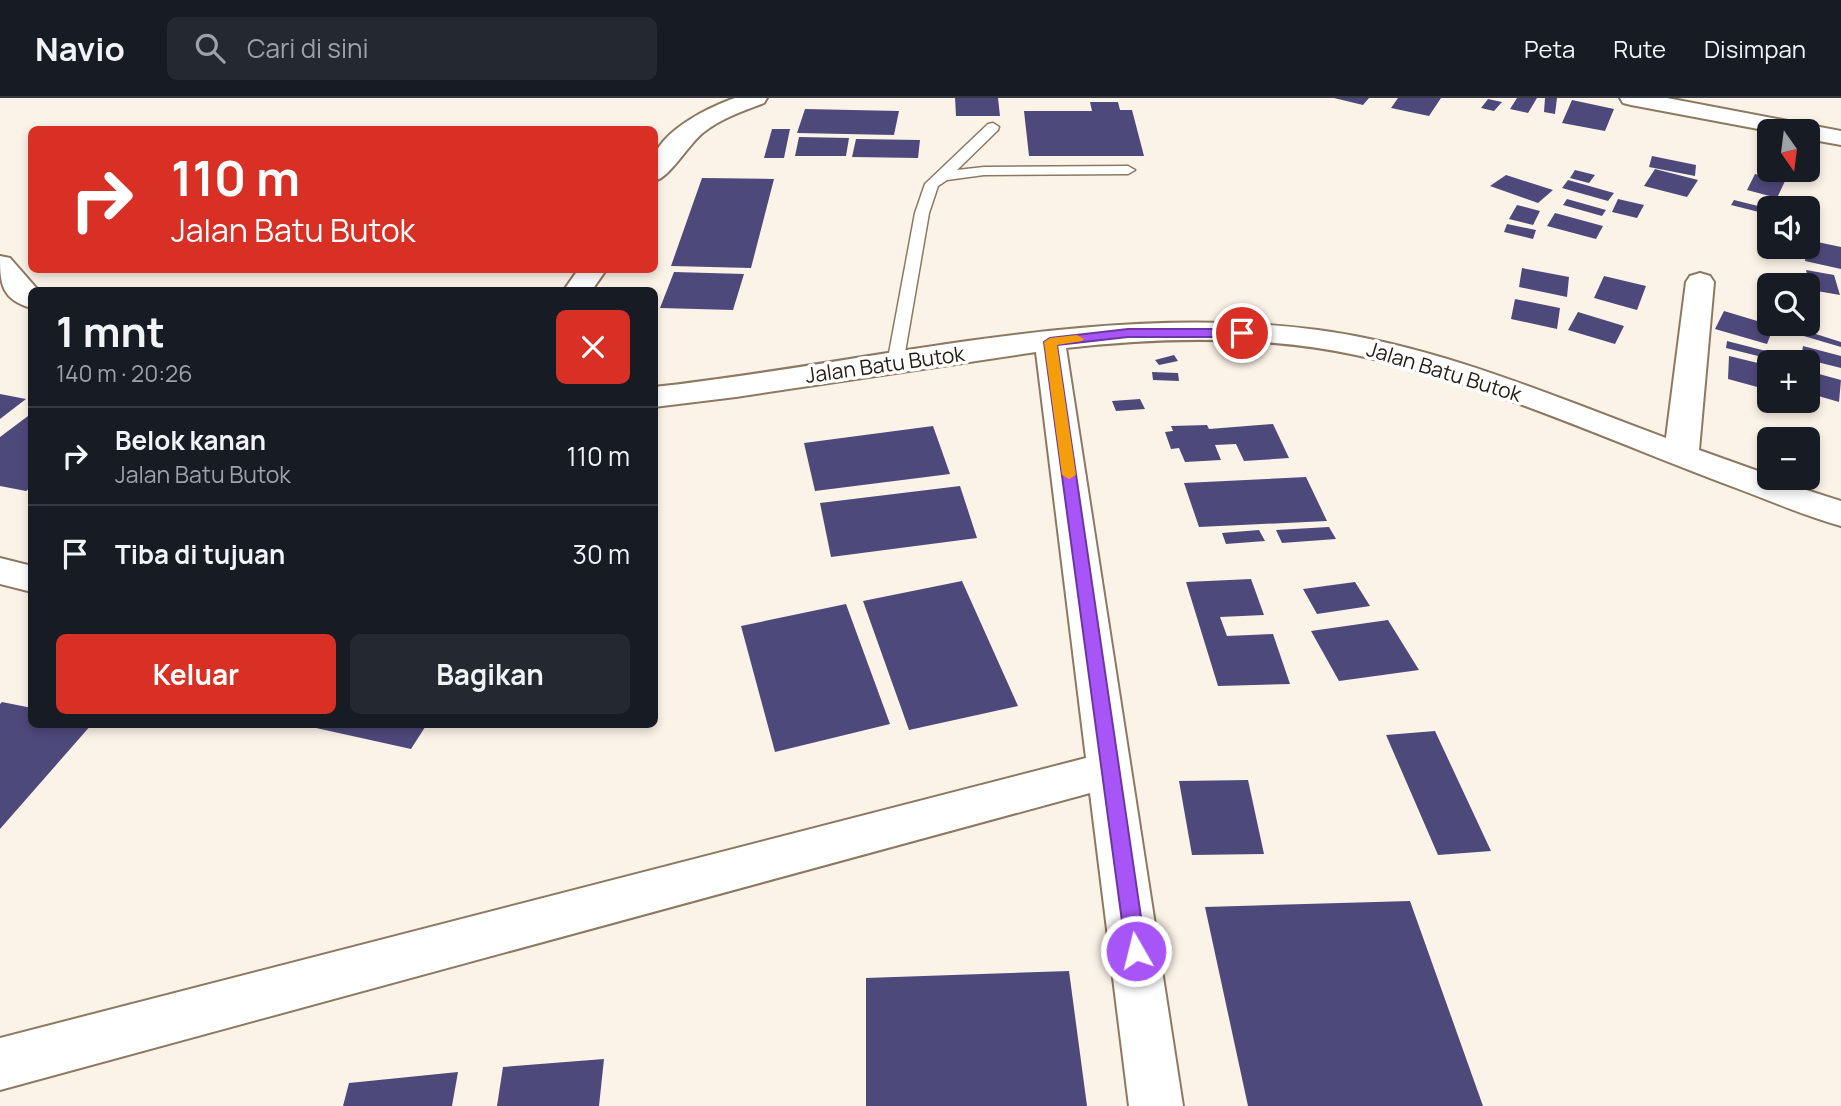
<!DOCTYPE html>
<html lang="id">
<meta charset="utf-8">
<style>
:root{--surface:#171b24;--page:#242831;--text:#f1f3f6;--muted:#9ea1a6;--line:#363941;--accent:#d93025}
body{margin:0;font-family:Manrope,sans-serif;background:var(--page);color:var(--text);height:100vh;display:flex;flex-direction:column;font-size:26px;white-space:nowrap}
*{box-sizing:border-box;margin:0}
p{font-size:23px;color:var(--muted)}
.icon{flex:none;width:38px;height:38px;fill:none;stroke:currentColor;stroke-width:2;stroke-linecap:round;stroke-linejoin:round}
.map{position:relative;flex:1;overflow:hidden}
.side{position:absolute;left:28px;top:189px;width:630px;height:441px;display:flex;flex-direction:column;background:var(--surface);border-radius:10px;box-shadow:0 4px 10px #0003}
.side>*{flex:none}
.top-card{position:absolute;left:28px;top:28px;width:630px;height:147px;border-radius:10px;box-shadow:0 4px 10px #0003;background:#d93025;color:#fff;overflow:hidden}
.needle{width:46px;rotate:166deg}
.fabs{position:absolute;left:1757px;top:21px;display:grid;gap:14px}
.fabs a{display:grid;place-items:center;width:63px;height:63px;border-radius:10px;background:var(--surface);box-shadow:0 4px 10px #0003;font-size:35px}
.pin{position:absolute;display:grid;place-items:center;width:60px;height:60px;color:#fff;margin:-30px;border:4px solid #fff;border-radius:50%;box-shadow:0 2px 7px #0007}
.me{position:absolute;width:77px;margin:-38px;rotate:352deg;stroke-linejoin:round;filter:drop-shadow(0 0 5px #0008)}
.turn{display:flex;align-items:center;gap:24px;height:147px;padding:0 28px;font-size:32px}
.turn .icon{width:91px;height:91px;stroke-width:2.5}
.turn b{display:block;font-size:49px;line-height:60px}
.round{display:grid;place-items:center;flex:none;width:74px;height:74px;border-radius:10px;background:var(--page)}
.summary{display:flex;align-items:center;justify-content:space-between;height:119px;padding:0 28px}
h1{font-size:42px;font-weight:700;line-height:52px}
.action{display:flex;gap:14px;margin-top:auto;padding:14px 28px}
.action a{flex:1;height:80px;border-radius:10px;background:var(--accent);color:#fff;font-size:28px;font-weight:700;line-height:80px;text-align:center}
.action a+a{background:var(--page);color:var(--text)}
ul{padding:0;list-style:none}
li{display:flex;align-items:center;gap:21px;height:98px;padding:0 28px;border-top:2px solid var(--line)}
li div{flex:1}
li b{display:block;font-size:26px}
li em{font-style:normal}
header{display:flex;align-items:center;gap:42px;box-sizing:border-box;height:98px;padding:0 35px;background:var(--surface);border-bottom:2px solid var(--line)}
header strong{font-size:33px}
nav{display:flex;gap:38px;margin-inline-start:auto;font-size:24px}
.search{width:490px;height:63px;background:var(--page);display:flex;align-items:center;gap:18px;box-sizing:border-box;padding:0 24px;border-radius:10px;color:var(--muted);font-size:26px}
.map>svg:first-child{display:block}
.building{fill:#4e497b}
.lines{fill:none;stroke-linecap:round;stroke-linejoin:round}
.lane-casing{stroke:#8d7861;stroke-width:3}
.street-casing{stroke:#8d7861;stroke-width:4}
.lane{fill:#fff;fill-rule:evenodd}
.street{fill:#fff;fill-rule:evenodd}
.route{fill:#a855f7;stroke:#6d37a1;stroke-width:2}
.slow{fill:#f59e0b}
.labels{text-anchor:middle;stroke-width:7;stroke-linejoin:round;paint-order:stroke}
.street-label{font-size:21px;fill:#251d13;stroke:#fff}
</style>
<header>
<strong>Navio</strong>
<div class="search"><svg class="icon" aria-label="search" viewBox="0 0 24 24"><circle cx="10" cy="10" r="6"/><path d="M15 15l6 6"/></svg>Cari di sini</div>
<nav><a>Peta</a><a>Rute</a><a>Disimpan</a></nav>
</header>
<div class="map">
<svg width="1841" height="1008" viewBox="0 0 1841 1008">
<rect width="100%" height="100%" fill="#fcf3e8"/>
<path class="building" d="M955 0H998L1000 18H956Z
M1334 0H1369L1363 7Z
M1398 0H1441L1429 18 1391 10Z
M1517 0H1537L1528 15 1510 11Z
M1545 0H1557L1555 16 1544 14Z
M1488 1 1502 4 1494 13 1481 10Z
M1572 2 1614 11 1605 33 1562 25Z
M1090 4H1118L1120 12H1132L1144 58H1029L1024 13H1092Z
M805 11 899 13 894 37 797 35Z
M772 31H790L784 60H764Z
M799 39 849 40 846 58H795Z
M856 41 920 42 918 60 852 59Z
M1652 58 1696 67 1695 78 1649 69Z
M1655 71 1698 82 1687 99 1644 88Z
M1575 72 1595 77 1589 85 1570 80Z
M1755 76 1785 83 1777 100 1747 92Z
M1506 77 1553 92 1538 105 1490 88Z
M702 80 774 81 751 170 671 168Z
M1568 82 1614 95 1608 103 1562 90Z
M1567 101 1606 112 1602 118 1563 107Z
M1618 101 1644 107 1637 120 1612 114Z
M1734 102 1766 110 1763 115 1731 107Z
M1517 107 1540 113 1533 127 1509 121Z
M1555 115 1603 128 1596 141 1547 128Z
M1507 126 1536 132 1533 141 1504 134Z
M1808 142 1841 149V171L1805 163Z
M1522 170 1569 179 1567 199 1519 189Z
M1806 172 1834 177 1840 197 1811 192Z
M674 174 744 176 733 212 660 210Z
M1604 178 1646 188 1637 212 1594 200Z
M1515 201 1560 210 1557 231 1511 221Z
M1724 213 1774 228 1767 246 1715 231Z
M1578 214 1624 228 1615 246 1568 232Z
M1800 231 1841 244V249L1797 236Z
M1727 243 1766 253V260L1726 250Z
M1803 248 1841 258V270L1801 260Z
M1174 257 1178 263 1159 267 1155 262Z
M1729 258 1762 266 1761 290 1728 281Z
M1808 273 1841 282 1839 304 1808 295Z
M1152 274 1178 275 1179 283 1153 282Z
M0 296 26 301 0 321Z
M1140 301 1145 311 1116 313 1112 303Z
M32 315V389L26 393 0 388V339Z
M1273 326 1289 360 1244 363 1236 346 1215 347 1221 362 1185 364 1179 350 1171 351 1165 334 1173 333 1171 328 1207 327 1209 331Z
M933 328 950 376 815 393 804 345Z
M1306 379 1327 423 1199 429 1184 385Z
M960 388 977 440 831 459 820 405Z
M1329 429 1336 441 1282 445 1276 432Z
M1259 432 1265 443 1226 446 1222 435Z
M1251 481 1264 517 1220 519 1227 538 1273 536 1290 586 1218 588 1186 484Z
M962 483 1018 608 909 632 863 503Z
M1355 484 1370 508 1317 516 1303 491Z
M846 506 890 626 775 654 741 528Z
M1388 522 1419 572 1339 583 1311 533Z
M2 604 32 610V626H92L0 731V606Z
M298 626H427L411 651Z
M1435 633 1491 753 1438 757 1386 637Z
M1248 682 1264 756 1192 757 1179 683Z
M1410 803 1483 1008H1248L1205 809Z
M1069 873 1087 1008H866V880Z
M604 961 599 1008H497L503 969Z
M458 974 452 1008H343L349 985Z"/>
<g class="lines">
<defs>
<path id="lane" d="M993 25 999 29 998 32 957 72 984 69 1128 68 1135 72 1128 76 984 77 947 82 938 88 929 115 903 266 895 271 889 270 887 266 915 115 925 86 988 26Z"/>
<path id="street" d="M735 0H767L764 5C743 13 722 20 704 34 689 45 670 80 654 83 654 76 652 63 655 56 667 30 709 9 735 0Z
M1620 0H1667L1841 33V47L1808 41V33H1769L1631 7 1623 5Z
M0 158 10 160 38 192H32V210C1 202 0 185 0 158Z
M578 172H606L592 192H564Z
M1700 175 1710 178 1714 184 1699 352 1769 377V380L1841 403V428C1805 418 1771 403 1736 390 1612 344 1487 285 1356 257 1262 237 1162 239 1066 250L1183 1008H1129L1090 695 0 992V940L1086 660 1036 254 736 299 654 309V289C873 265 1096 203 1318 232 1438 248 1553 298 1666 340L1686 184 1690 178Z
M0 460 32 468V494L0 486Z"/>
</defs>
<use href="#lane" class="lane-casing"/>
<use href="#street" class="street-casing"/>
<use href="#lane" class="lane"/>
<use href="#street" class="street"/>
</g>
<path class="route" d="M1128 231H1242L1249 235 1242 239H1128L1057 247 1146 853 1143 859 1136 862 1129 859 1126 853 1044 244 1050 240Z"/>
<path class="slow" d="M1077 237 1084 241 1082 243 1057 247 1076 377 1069 381 1062 377 1044 244 1050 240Z"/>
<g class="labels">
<g class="street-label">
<text transform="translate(885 267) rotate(-8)" y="7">Jalan Batu Butok</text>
<text transform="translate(1444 274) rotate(17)" y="7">Jalan Batu Butok</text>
</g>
</g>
</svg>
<div class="fabs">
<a><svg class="needle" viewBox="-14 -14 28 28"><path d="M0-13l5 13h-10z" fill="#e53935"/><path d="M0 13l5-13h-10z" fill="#9ea1a6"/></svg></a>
<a><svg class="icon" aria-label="sound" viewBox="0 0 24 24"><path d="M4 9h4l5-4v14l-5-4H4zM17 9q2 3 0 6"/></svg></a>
<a><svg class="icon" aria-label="search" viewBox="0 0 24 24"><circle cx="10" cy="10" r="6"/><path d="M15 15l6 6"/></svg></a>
<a>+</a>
<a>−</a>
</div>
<div class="pin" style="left:1242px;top:235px;background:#d93025"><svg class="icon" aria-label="arrive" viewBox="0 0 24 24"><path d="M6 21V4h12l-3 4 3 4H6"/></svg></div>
<svg class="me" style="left:1136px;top:853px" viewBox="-20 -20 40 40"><circle r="17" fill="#a855f7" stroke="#fff" stroke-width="3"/><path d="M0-11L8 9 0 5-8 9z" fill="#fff"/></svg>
<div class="top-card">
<div class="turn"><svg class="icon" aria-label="right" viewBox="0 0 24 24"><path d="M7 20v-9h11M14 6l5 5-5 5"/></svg><div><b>110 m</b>Jalan Batu Butok</div></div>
</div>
<section class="side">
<div class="summary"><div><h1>1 mnt</h1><p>140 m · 20:26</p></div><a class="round" style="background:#d93025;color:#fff"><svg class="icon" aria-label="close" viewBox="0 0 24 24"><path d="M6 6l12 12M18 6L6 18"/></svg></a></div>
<ul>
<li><svg class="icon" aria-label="right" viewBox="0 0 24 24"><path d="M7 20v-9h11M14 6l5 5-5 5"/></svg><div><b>Belok kanan</b><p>Jalan Batu Butok</p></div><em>110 m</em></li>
<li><svg class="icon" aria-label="arrive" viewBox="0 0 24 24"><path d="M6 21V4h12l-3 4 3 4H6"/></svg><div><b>Tiba di tujuan</b></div><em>30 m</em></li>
</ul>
<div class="action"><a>Keluar</a><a>Bagikan</a></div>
</section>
</div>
